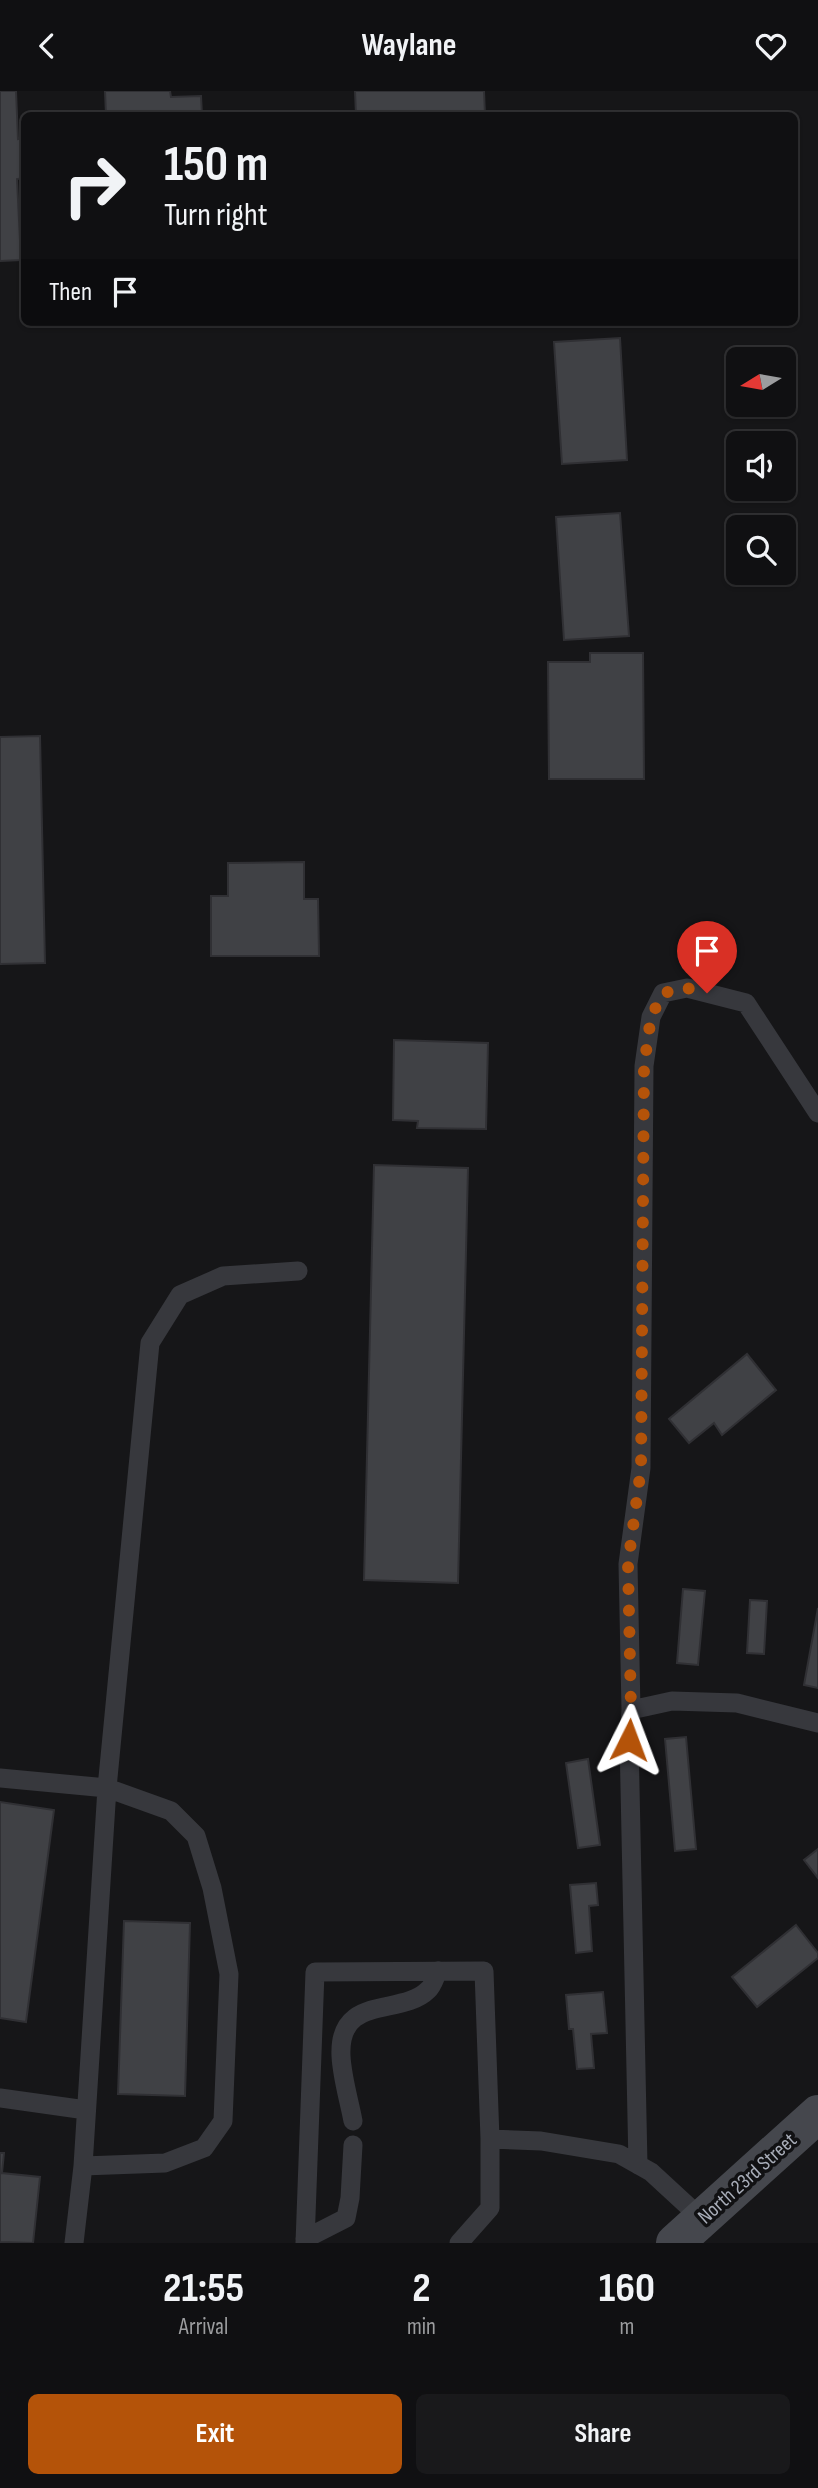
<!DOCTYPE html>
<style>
:root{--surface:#101012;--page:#19191b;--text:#f1f3f6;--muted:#9c9d9f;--line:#303032;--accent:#b45309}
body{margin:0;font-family:"Sofia Sans Condensed",sans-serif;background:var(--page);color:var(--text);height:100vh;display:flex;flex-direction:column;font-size:26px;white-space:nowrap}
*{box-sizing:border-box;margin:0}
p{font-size:23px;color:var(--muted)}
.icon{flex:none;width:38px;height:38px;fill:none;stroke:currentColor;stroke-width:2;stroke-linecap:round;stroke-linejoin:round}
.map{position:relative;height:2152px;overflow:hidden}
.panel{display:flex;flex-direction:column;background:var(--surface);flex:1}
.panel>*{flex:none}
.hud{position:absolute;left:21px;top:21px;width:777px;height:214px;border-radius:10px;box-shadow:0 2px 5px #0004,0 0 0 2px var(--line);background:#101012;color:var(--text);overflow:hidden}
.needle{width:46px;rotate:259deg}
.controls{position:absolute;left:726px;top:256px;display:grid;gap:14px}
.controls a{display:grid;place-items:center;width:70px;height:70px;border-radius:10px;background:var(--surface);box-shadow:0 2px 5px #0004,0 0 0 2px var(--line);font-size:35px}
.pin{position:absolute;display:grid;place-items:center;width:60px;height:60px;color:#fff;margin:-72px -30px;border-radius:50% 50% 50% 0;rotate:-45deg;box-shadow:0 0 7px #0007}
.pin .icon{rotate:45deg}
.me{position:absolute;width:77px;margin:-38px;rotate:3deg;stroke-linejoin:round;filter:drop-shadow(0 0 5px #0008)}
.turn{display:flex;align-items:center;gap:24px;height:147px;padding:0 28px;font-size:32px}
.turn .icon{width:91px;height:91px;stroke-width:2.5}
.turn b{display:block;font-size:49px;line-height:60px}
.then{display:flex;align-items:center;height:66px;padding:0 28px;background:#0003;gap:14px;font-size:26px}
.eta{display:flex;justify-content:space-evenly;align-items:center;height:119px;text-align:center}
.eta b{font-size:42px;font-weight:700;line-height:49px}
.primary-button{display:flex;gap:14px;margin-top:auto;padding:14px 28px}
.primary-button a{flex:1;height:80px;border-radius:10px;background:var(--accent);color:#fff;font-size:28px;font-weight:700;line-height:80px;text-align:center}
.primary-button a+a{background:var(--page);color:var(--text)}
header{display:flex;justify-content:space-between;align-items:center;height:91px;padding:0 28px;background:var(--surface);font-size:32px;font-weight:700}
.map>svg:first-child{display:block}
.building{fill:#404145;stroke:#303034;stroke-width:2}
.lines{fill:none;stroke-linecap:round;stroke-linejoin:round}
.service{stroke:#37383d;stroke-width:19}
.secondary{stroke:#45474d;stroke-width:38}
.route{stroke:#b45309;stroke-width:12;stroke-dasharray:0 21.6}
.labels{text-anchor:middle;stroke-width:7;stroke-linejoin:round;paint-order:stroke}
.street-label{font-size:21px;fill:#a8adb8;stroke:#111113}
</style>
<header><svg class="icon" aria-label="back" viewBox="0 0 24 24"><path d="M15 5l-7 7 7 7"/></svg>Waylane<svg class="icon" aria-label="heart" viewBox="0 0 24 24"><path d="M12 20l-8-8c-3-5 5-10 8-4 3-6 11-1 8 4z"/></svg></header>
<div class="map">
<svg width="818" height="2152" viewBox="0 0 818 2152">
<rect width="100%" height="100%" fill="#161618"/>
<path class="building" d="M0 0H16L18 48 24 47V87L17 88 21 169 0 170Z
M105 0H170L171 6 201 5 202 24H106Z
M355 0H484L485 24H356Z
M620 247 627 369 562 373 554 251Z
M620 422 629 545 564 549 556 426Z
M590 562H643L644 688H549L548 571H590Z
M40 645 45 872 0 873V646Z
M304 771V808H318L319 865H211V805H228V772Z
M394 949 488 952 486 1038 417 1037 418 1030 393 1029Z
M374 1074 468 1077 458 1492 364 1489Z
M747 1263 776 1299 722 1344 714 1332 689 1352 669 1328Z
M683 1498 705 1500 698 1574 677 1572Z
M750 1509 767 1510 764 1563 747 1562Z
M818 1517V1597L804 1594Z
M686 1646 696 1758 675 1760 665 1648Z
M588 1668 600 1754 578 1757 566 1672Z
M0 1711 54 1719 26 1931 0 1927Z
M818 1758V1787L804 1769Z
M596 1792 598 1814 589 1815 592 1860 576 1862 570 1794Z
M124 1830 190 1832 185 2005 118 2003Z
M796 1834 818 1862V1867L757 1916 732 1886Z
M603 1901 607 1942 591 1943 594 1977 577 1978 573 1938H569L566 1904Z
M0 2062H4L2 2082 40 2086 33 2152 0 2151Z"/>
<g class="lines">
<path class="service" d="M631 1619 628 1473 641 1377 644 975 651 926 663 902 687 897 746 912 818 1022
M0 1687 107 1697 171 1720 196 1745 212 1797 229 1883 223 2030 204 2057 165 2072 83 2075
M0 2007 86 2019
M353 2030C349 2009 342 1986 341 1965 338 1902 401 1926 428 1899 433 1895 435 1886 438 1880
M490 2048 541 2050 619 2063 651 2081 702 2128
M638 2074 629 1649 631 1619 672 1610 737 1612 818 1632
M305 2148 346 2127 350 2107 353 2054
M74 2152 83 2075 107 1697 150 1252 180 1204 223 1185 298 1180
M305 2152 315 1881 484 1880 490 2048V2117L459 2152"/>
<path class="secondary" d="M675 2152 818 2023"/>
</g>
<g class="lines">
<path class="route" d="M629 1649 631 1619 628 1473 641 1377 644 975 651 926 663 902 687 897 707 902"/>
</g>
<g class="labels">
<g class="street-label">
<text transform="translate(747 2087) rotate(-42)" y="7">North 23rd Street</text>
</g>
</g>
</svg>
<div class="controls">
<a><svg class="needle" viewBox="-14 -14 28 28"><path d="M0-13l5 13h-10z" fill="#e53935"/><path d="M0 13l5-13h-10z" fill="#9c9d9f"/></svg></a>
<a><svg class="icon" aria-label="sound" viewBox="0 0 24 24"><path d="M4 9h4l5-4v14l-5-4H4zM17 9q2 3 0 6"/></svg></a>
<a><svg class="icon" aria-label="search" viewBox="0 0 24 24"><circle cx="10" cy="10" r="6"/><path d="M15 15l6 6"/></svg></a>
</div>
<div class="pin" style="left:707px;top:902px;background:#d93025"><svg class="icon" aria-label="arrive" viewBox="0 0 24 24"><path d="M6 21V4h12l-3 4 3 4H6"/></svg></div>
<svg class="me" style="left:629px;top:1649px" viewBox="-20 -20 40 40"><path d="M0-17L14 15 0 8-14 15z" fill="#b45309" stroke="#fff" stroke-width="4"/></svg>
<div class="hud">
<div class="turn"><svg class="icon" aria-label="right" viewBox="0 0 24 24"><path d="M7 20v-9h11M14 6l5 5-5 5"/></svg><div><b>150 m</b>Turn right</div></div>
<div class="then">Then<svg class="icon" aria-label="arrive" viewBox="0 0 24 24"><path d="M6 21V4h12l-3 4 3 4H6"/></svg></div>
</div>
</div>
<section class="panel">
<div class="eta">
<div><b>21:55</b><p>Arrival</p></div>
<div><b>2</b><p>min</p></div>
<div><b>160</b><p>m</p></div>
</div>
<div class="primary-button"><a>Exit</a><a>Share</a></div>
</section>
